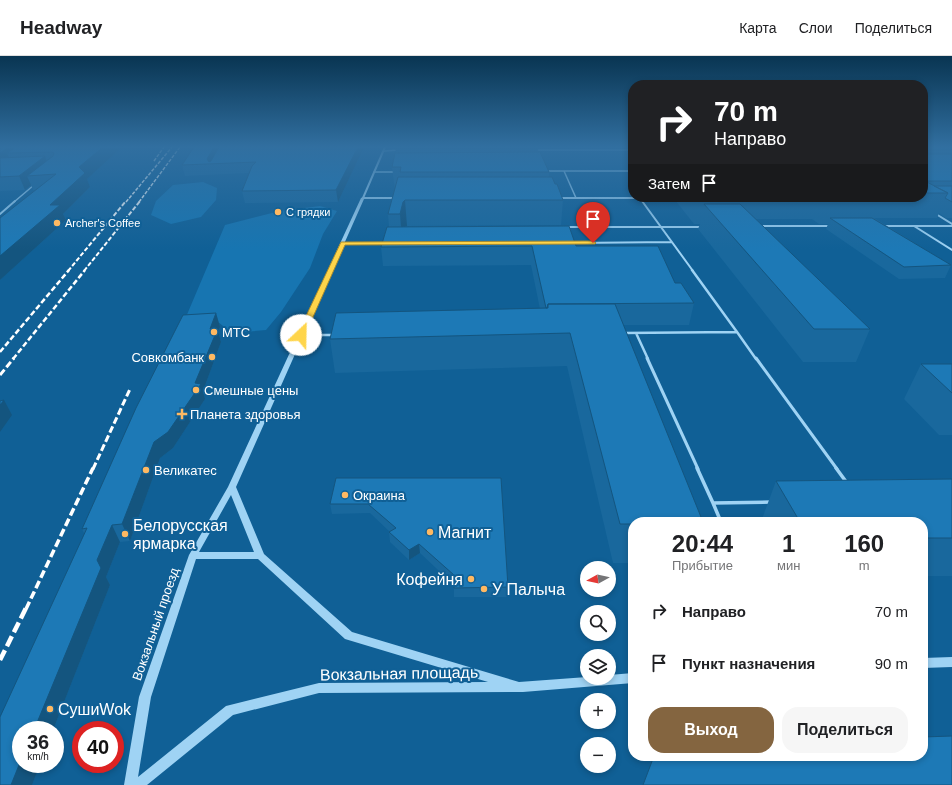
<!DOCTYPE html>
<html lang="ru">
<meta charset="utf-8">
<style>
:root{--surface:#fff;--page:#f6f6f6;--text:#202124;--muted:#757577;--line:#e0e0e0;--accent:#846540}
body{margin:0;font-family:Arial,sans-serif;background:var(--page);color:var(--text);height:100vh;display:flex;flex-direction:column;font-size:15px;white-space:nowrap}
*{box-sizing:border-box;margin:0}
p{font-size:13px;color:var(--muted)}
.icon{flex:none;width:22px;height:22px;fill:none;stroke:currentColor;stroke-width:2;stroke-linecap:round;stroke-linejoin:round}
.map{position:relative;flex:1;overflow:hidden}
.panel{position:absolute;left:628px;top:461px;width:300px;height:244px;display:flex;flex-direction:column;background:var(--surface);border-radius:16px;box-shadow:0 2px 6px #0003}
.panel>*{flex:none}
.banner{position:absolute;left:628px;top:24px;width:300px;height:122px;border-radius:16px;box-shadow:0 2px 6px #0003;background:#202124;color:#fff;overflow:hidden}
.needle{width:26px;rotate:262deg}
.tools{position:absolute;left:580px;top:505px;display:grid;gap:8px}
.tools a{display:grid;place-items:center;width:36px;height:36px;border-radius:50%;background:var(--surface);box-shadow:0 2px 6px #0003;font-size:20px}
.speed{position:absolute;left:12px;top:665px;display:flex;gap:8px;font-size:20px;font-weight:700;text-align:center}
.speed>*{display:grid;place-content:center;width:52px;height:52px;border-radius:50%;background:var(--surface);box-shadow:0 2px 6px #0003;line-height:1}
.speed small{font-size:10px;font-weight:400}
.speed .limit{border:6px solid #d22;background:#fff;color:#111}
.pin{position:absolute;display:grid;place-items:center;width:34px;height:34px;color:#fff;margin:-41px -17px;border-radius:50% 50% 50% 0;rotate:-45deg;box-shadow:0 0 4px #0007}
.pin .icon{rotate:45deg}
.me{position:absolute;width:44px;margin:-22px;rotate:24deg;stroke-linejoin:round;filter:drop-shadow(0 0 3px #0008)}
.turn{display:flex;align-items:center;gap:14px;height:84px;padding:0 20px;font-size:18px}
.turn .icon{width:52px;height:52px;stroke-width:2.5}
.turn b{display:block;font-size:28px;line-height:34px}
.then{display:flex;align-items:center;height:38px;padding:0 20px;background:#0003;gap:8px;font-size:15px}
.eta{display:flex;justify-content:space-evenly;align-items:center;height:68px;text-align:center}
.eta b{font-size:24px;font-weight:800;line-height:28px}
.cta{display:flex;gap:8px;margin-top:auto;padding:8px 20px}
.cta a{flex:1;height:46px;border-radius:16px;background:var(--accent);color:#fff;font-size:16px;font-weight:800;line-height:46px;text-align:center}
.cta a+a{background:var(--page);color:var(--text)}
ul{padding:0;list-style:none}
li{display:flex;align-items:center;gap:12px;height:52px;padding:0 20px}
li div{flex:1}
li b{display:block;font-size:15px}
li em{font-style:normal}
header{display:flex;align-items:center;gap:24px;box-sizing:border-box;height:56px;padding:0 20px;background:var(--surface);border-bottom:1px solid var(--line)}
header strong{font-size:19px}
nav{display:flex;gap:22px;margin-inline-start:auto;font-size:14px}
.map>svg:first-child{display:block}
.green{fill:#1775b1}
.lines{fill:none;stroke-linecap:round;stroke-linejoin:round}
.service-far4{stroke:#9fd3f4;stroke-width:1.5}
.service-far3{stroke:#9fd3f4;stroke-width:2}
.service-far2{stroke:#9fd3f4;stroke-width:2.5}
.service-far1{stroke:#9fd3f4;stroke-width:3}
.service{stroke:#9fd3f4;stroke-width:3.5}
.minor{stroke:#9fd3f4;stroke-width:2}
.tertiary{fill:#9fd3f4;fill-rule:evenodd}
.rail-far5{stroke:#fff;stroke-width:1.5;stroke-dasharray:3.5 1.5;stroke-linecap:butt}
.rail-far4{stroke:#fff;stroke-width:2;stroke-dasharray:4.5 2;stroke-linecap:butt}
.rail-far3{stroke:#fff;stroke-width:2.5;stroke-dasharray:5.5 2.5;stroke-linecap:butt}
.rail-far2{stroke:#fff;stroke-width:3;stroke-dasharray:7 3;stroke-linecap:butt}
.rail-far1{stroke:#fff;stroke-width:3.5;stroke-dasharray:8 3.5;stroke-linecap:butt}
.rail{stroke:#fff;stroke-width:4.5;stroke-dasharray:11 4.5;stroke-linecap:butt}
.wall{fill:#19689d}
.shaded-wall{fill:#14557f}
.building{fill:#1d79b6;stroke:#14557f}
.route{fill:#ffd54a;stroke:#a68a30}
.poi-dot{fill:#ffb962;stroke:#106096;stroke-width:1.5}
.labels{text-anchor:middle;stroke-width:4;stroke-linejoin:round;paint-order:stroke}
.far-poi-label{font-size:11px;fill:#fff;stroke:#106096;text-anchor:start}
.poi-label{font-size:13px;fill:#fff;stroke:#106096;text-anchor:start}
.street-label{font-size:13px;fill:#fff;stroke:#106096}
.near-poi-label{font-size:16px;fill:#fff;stroke:#106096;text-anchor:start}
.near-street-label{font-size:16px;fill:#fff;stroke:#106096}
</style>
<header>
<strong>Headway</strong>
<nav><a>Карта</a><a>Слои</a><a>Поделиться</a></nav>
</header>
<div class="map">
<svg width="952" height="729" viewBox="0 0 952 729">
<rect width="100%" height="100%" fill="#106096"/>
<path class="green" d="M203 126 217 132 216 144 201 161 171 168 151 159 156 145 173 129Z
M320 150 337 155 323 178 310 212 281 256 266 274 232 277 218 266 183 268 225 169 280 155Z"/>
<g class="lines">
<path class="service-far4" d="M535 94H633
M384 95 399 94
M545 115H633
M564 115 576 142
M374 116H395
M640 142 643 146
M14 146 34 129"/>
<path class="service-far3" d="M642 145 693 215
M0 158 15 145
M936 158 952 168
M761 170H831
M883 170H914L952 194
M914 170H952
M567 171H701
M343 187H386
M571 187 672 186"/>
<path class="service-far2" d="M737 276 756 303
M623 277 737 276 692 214
M636 277 648 303
M301 279H333"/>
<path class="service-far1" d="M647 302 698 413
M756 302 837 413"/>
<path class="service" d="M697 412 713 447
M836 412 847 427
M721 466 713 447 772 446"/>
<path class="minor" d="M363 142 385 91"/>
<path class="tertiary" d="M363 141H402L404 142 402 143H364L236 431 264 498 352 576 519 626 587 621V622H609V619L633 617V627L523 636 319 637 233 659 147 729H124L139 641 189 499 228 431 361 142ZM231 439 254 496H199ZM196 503H258L345 583 488 626 319 627 230 649 226 650 138 721 151 641Z
M553 141H685L686 142 684 143H553Z
M952 601V611L923 612V602Z"/>
<path class="rail-far5" d="M154 105 164 91
M126 146 172 91
M139 146 180 91"/>
<path class="rail-far4" d="M68 215 126 145
M84 215 140 145"/>
<path class="rail-far3" d="M0 296 69 214
M13 303 85 214"/>
<path class="rail-far2" d="M0 319 14 302
M93 413 130 333"/>
<path class="rail-far1" d="M26 553 93 412"/>
<path class="rail" d="M0 604 26 552"/>
</g>
<path class="wall" d="M0 91H122L87 123 90 131 63 158 66 164 0 224V162L37 134H33L31 129 25 134 0 135Z
M194 91H364L338 146 245 147 242 135 249 117 185 120 182 109Z
M923 91H952V162H946L939 157 937 162H874L951 209 945 222 899 223 826 173 828 168H819L812 163H756L870 273 856 306H803L698 173 700 168H694L675 144 676 141H923Z
M395 92H538V96L549 116V121L563 144 561 169 407 170 405 171 576 190 675 227 694 247 689 269H624L633 466V507H613L567 310 335 317 330 283 540 253 531 209 383 210 381 191 389 171 388 158 395 134 392 111 396 97Z
M216 257 220 271 218 275 221 286 203 335 205 343 173 392 160 402 130 485 120 486 106 521 110 529 53 674H21V708H40L32 729H0V661L85 479 82 473 136 352 183 259Z
M921 308H952V379H939L904 343Z
M336 422 508 531 507 541H454V529L420 497 409 504 390 486 389 476H390L370 457 332 458 330 448Z
M952 423V520H923V466H764L762 463 776 425Z"/>
<path class="shaded-wall" d="M9 91H31L7 97 11 107 0 106V97Z
M103 91H122L87 123 90 131 63 158 66 164 0 224V200L79 111Z
M214 91H222L209 108 207 103Z
M358 91H364L338 146 336 134Z
M45 100 50 114 27 120 31 129 25 134 19 120Z
M405 144 407 170 405 171 402 184 400 158 403 146Z
M216 257 220 271 218 275 221 286 203 335 205 343 173 392 160 402 130 485 122 468 154 386 195 327 210 273Z
M4 344 12 359 0 376V349Z
M112 469 120 486 106 521 110 529 53 674H34L97 504Z
M419 488 420 497 409 504V494Z
M21 704V708H40L32 729H11Z"/>
<path class="building" d="M0 91H9L0 97Z
M16 91H103L79 111 85 117 50 149H60L0 200V162L56 118 27 120 53 100 54 97 52 96 7 97Z
M194 91H214L207 103 209 106 211 105 219 91H358L336 134 242 135 252 110 256 106 182 109Z
M395 91H538V92H395Z
M923 91H952V94H928L926 96 928 98H952V125H925L923 124Z
M540 96 549 116H400L401 111H392L395 97Z
M45 100 19 120 0 121V102Z
M398 121H552L555 128H557L563 144H405L403 146 400 158H388Z
M923 124 948 137H923Z
M934 130H952V146L945 142 948 137Z
M698 141H733L735 143H700Z
M825 141H867L870 143H827Z
M704 148H740L870 273H814Z
M830 162H872L951 209 904 211Z
M569 170 576 190H658L675 227H681L694 247 548 248 547 252H546L532 190 381 191 387 171Z
M548 248H615L703 466H633V468H620L570 277 330 283 336 257 548 252Z
M216 257 210 273 218 272 195 327 201 328 168 376 154 386 122 468 112 469 97 504 101 512 34 674H21V704L11 729H0V661L87 472 82 473 136 352 183 259Z
M921 308H952V337Z
M4 344 0 349V345Z
M336 422H501L508 531 454 532V519L419 488 409 494 389 476 396 472 368 448H330Z
M952 423V482H923V466H800L776 425Z
M952 680V729H643L654 700H923V681Z"/>
<linearGradient id="sky" x2="0" y2="1"><stop stop-color="#093552"/><stop offset="0.47" stop-color="#316fa0"/><stop offset="1" stop-color="#316fa0" stop-opacity="0"/></linearGradient>
<rect width="952" height="193" fill="url(#sky)"/>
<path class="route" d="M593 185 596 187 595 188 345 189 305 279 301 281 297 279 341 186Z"/>
<g class="poi-dot">
<circle cx="278" cy="156" r="4"/>
<circle cx="57" cy="167" r="4"/>
<circle cx="214" cy="276" r="4"/>
<circle cx="212" cy="301" r="4"/>
<circle cx="196" cy="334" r="4"/>
<path d="M180 352h4v4h4v4h-4v4h-4v-4h-4v-4h4z"/>
<circle cx="146" cy="414" r="4"/>
<circle cx="345" cy="439" r="4"/>
<circle cx="430" cy="476" r="4"/>
<circle cx="125" cy="478" r="4"/>
<circle cx="471" cy="523" r="4"/>
<circle cx="484" cy="533" r="4"/>
<circle cx="50" cy="653" r="4"/>
</g>
<g class="labels">
<g class="far-poi-label">
<text x="286" y="160">С грядки</text>
<text x="65" y="171">Archer's Coffee</text>
</g>
<g class="poi-label">
<text x="222" y="281">МТС</text>
<text x="204" y="306" text-anchor="end">Совкомбанк</text>
<text x="204" y="339">Смешные цены</text>
<text x="190" y="363">Планета здоровья</text>
<text x="154" y="419">Великатес</text>
<text x="353" y="444">Окраина</text>
</g>
<g class="street-label">
<text transform="translate(155 568) rotate(-71)" y="5">Вокзальный проезд</text>
</g>
<g class="near-poi-label">
<text x="133" y="475">Белорусская<tspan x="133" dy="18">ярмарка</tspan></text>
<text x="438" y="482">Магнит</text>
<text x="463" y="529" text-anchor="end">Кофейня</text>
<text x="492" y="539">У Палыча</text>
<text x="58" y="659">СушиWok</text>
</g>
<g class="near-street-label">
<text transform="translate(399 617) rotate(-1)" y="6">Вокзальная площадь</text>
</g>
</g>
</svg>
<div class="tools">
<a><svg class="needle" viewBox="-14 -14 28 28"><path d="M0-13l5 13h-10z" fill="#e53935"/><path d="M0 13l5-13h-10z" fill="#757577"/></svg></a>
<a><svg class="icon" aria-label="search" viewBox="0 0 24 24"><circle cx="10" cy="10" r="6"/><path d="M15 15l6 6"/></svg></a>
<a><svg class="icon" aria-label="layers" viewBox="0 0 24 24"><path d="M12 4l9 5-9 5-9-5zM3 14l9 5 9-5"/></svg></a>
<a>+</a>
<a>−</a>
</div>
<div class="speed"><div>36<small>km/h</small></div><div class="limit">40</div></div>
<div class="pin" style="left:593px;top:187px;background:#d93025"><svg class="icon" aria-label="arrive" viewBox="0 0 24 24"><path d="M6 21V4h12l-3 4 3 4H6"/></svg></div>
<svg class="me" style="left:301px;top:279px" viewBox="-20 -20 40 40"><circle r="19" fill="#fff"/><path d="M0-13L10 11 0 6-10 11z" fill="#ffd54a"/></svg>
<div class="banner">
<div class="turn"><svg class="icon" aria-label="right" viewBox="0 0 24 24"><path d="M7 20v-9h11M14 6l5 5-5 5"/></svg><div><b>70 m</b>Направо</div></div>
<div class="then">Затем<svg class="icon" aria-label="arrive" viewBox="0 0 24 24"><path d="M6 21V4h12l-3 4 3 4H6"/></svg></div>
</div>
<section class="panel">
<div class="eta">
<div><b>20:44</b><p>Прибытие</p></div>
<div><b>1</b><p>мин</p></div>
<div><b>160</b><p>m</p></div>
</div>
<ul>
<li><svg class="icon" aria-label="right" viewBox="0 0 24 24"><path d="M7 20v-9h11M14 6l5 5-5 5"/></svg><div><b>Направо</b></div><em>70 m</em></li>
<li><svg class="icon" aria-label="arrive" viewBox="0 0 24 24"><path d="M6 21V4h12l-3 4 3 4H6"/></svg><div><b>Пункт назначения</b></div><em>90 m</em></li>
</ul>
<div class="cta"><a>Выход</a><a>Поделиться</a></div>
</section>
</div>
